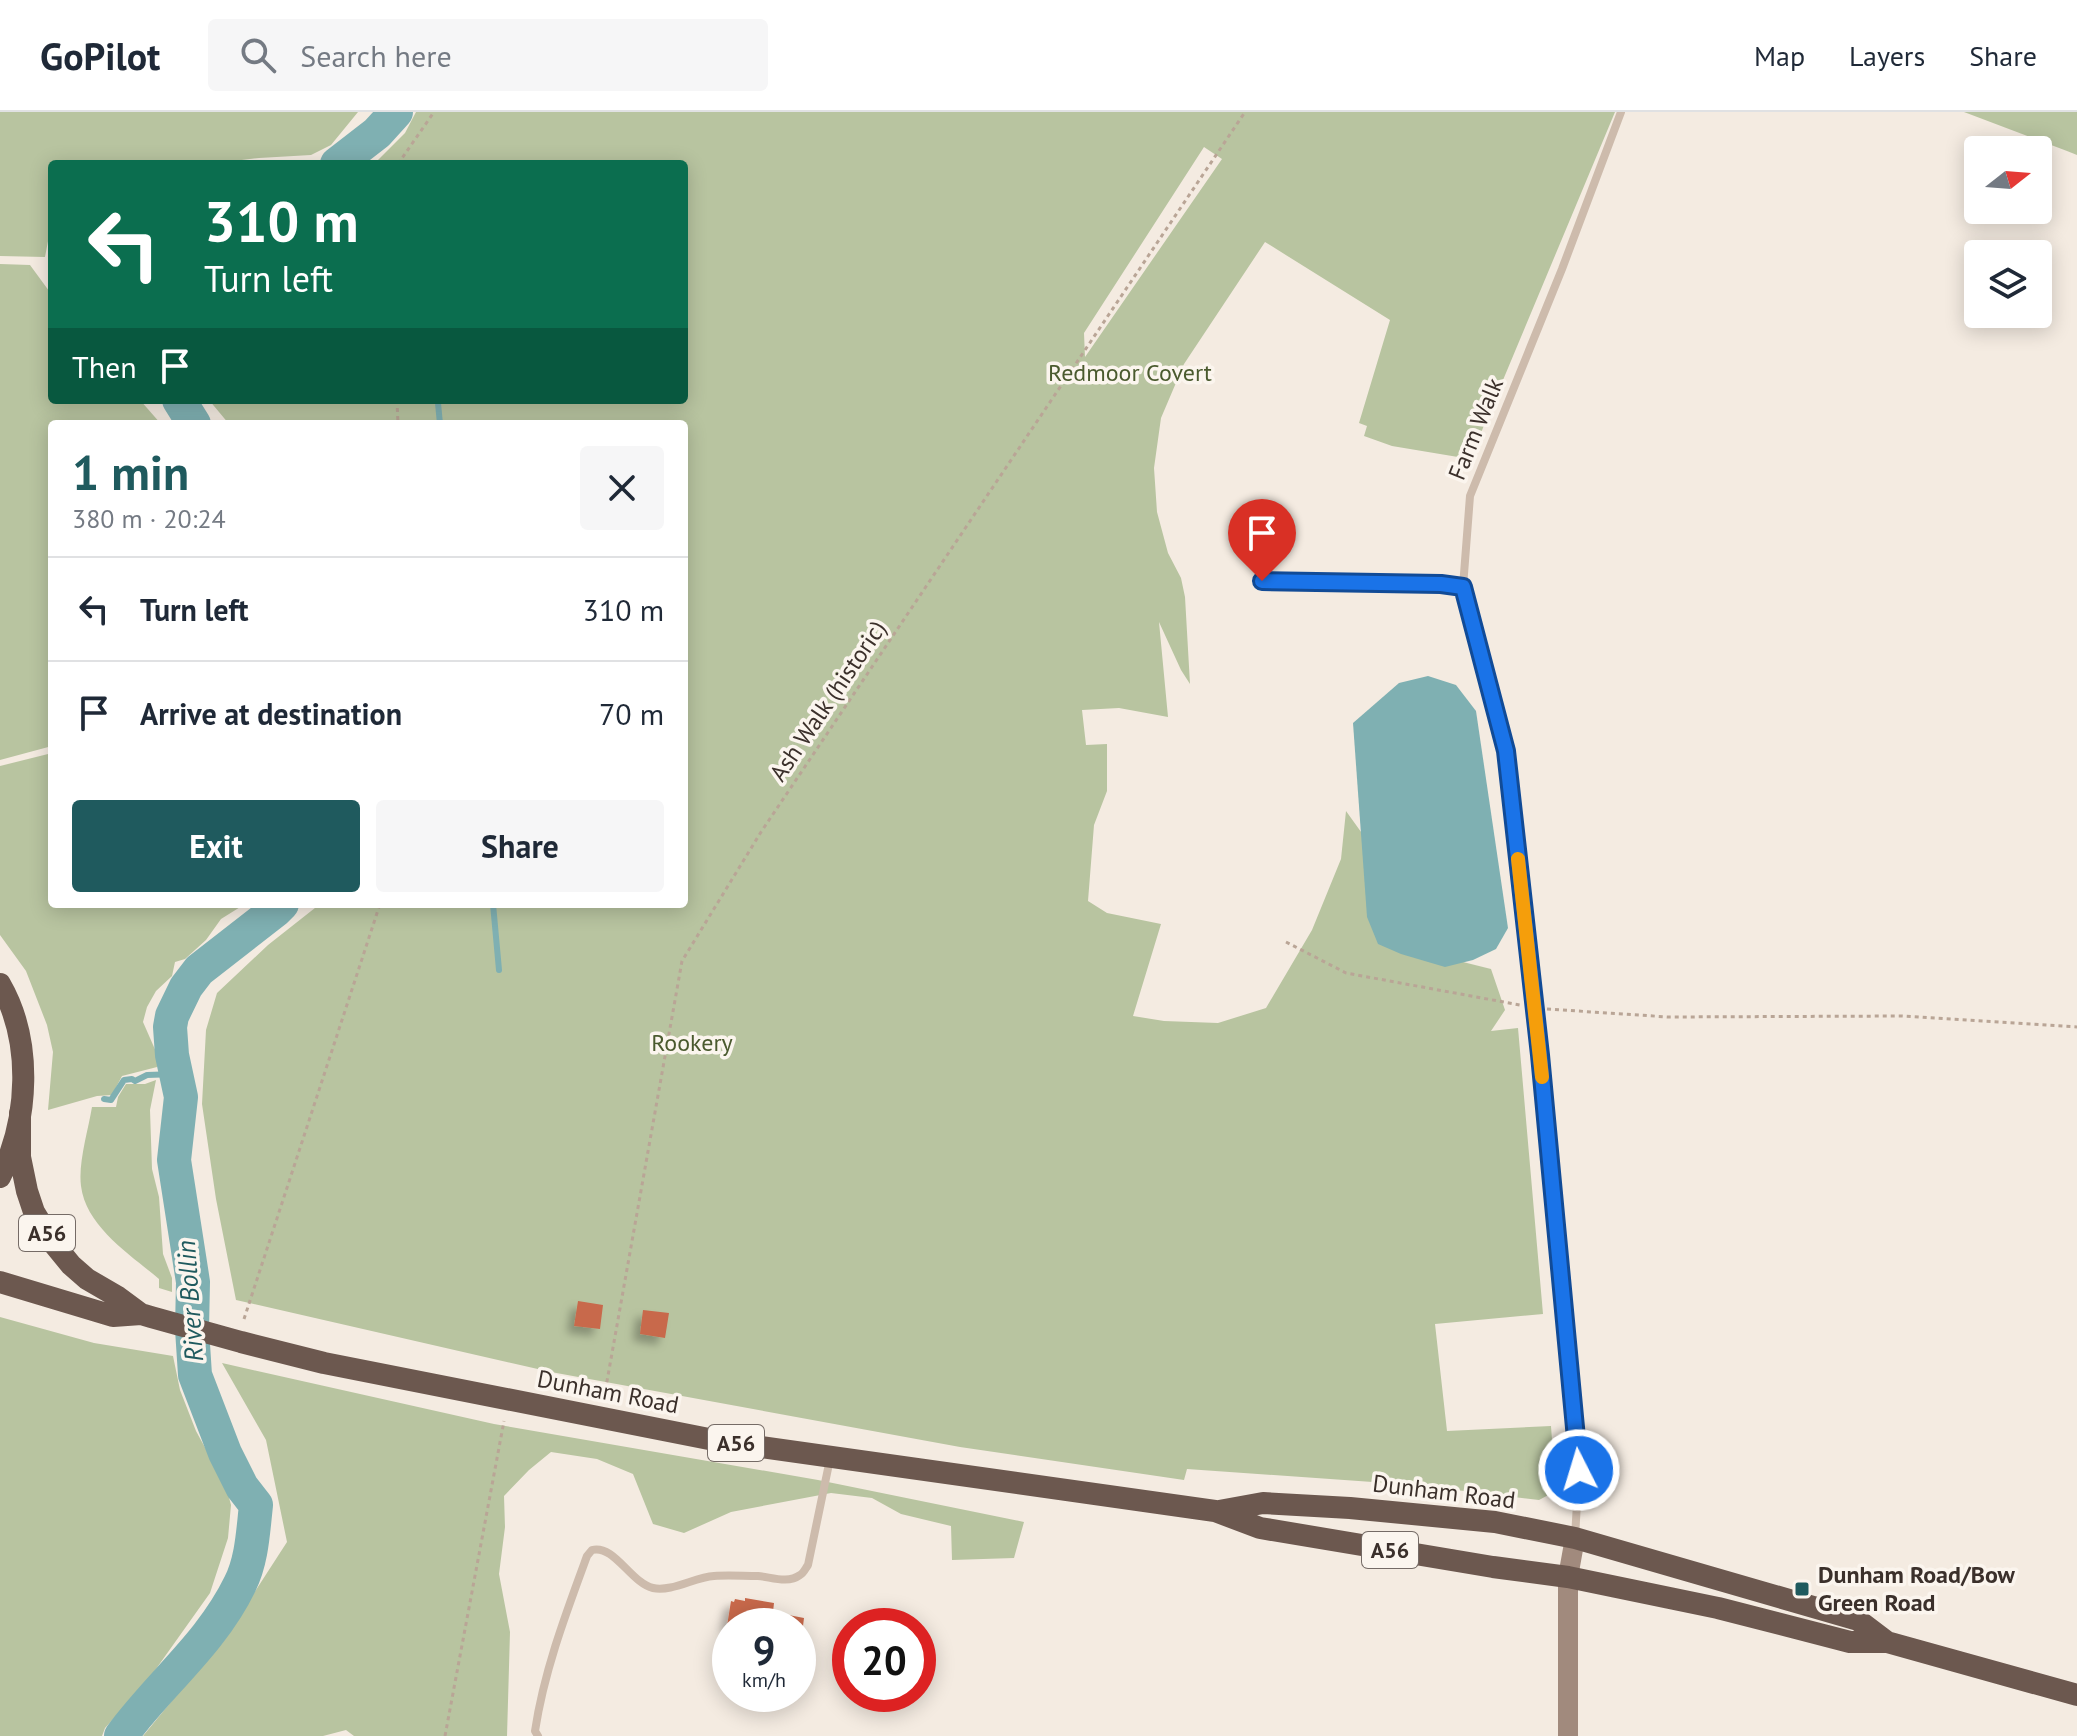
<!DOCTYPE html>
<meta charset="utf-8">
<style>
:root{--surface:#fff;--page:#f6f6f7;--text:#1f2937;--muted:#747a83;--line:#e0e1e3;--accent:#1f5a5e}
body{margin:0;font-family:"PT Sans",sans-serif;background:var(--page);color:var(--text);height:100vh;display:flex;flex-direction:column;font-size:30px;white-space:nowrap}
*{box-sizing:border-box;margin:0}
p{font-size:26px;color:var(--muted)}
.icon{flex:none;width:44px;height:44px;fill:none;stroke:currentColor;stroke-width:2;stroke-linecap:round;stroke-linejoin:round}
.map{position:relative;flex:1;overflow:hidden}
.details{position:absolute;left:48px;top:308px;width:640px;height:488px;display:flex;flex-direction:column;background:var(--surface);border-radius:8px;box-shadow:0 4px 20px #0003}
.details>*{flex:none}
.banner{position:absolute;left:48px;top:48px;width:640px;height:244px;border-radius:8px;box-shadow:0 4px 20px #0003;background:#0b6e4f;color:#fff;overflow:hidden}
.needle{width:52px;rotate:73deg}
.tools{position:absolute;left:1964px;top:24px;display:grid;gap:16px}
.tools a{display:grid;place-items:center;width:88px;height:88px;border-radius:8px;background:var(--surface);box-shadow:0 4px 20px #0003;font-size:40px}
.speed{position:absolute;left:712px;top:1496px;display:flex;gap:16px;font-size:40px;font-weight:700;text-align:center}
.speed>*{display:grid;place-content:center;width:104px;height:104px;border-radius:50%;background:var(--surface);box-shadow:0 4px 20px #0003;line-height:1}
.speed small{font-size:20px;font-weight:400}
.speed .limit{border:12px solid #d22;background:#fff;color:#111}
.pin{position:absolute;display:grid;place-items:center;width:68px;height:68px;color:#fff;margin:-82px -34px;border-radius:50% 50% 50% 0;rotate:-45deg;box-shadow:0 0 8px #0007}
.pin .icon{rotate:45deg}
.me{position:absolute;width:88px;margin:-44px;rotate:355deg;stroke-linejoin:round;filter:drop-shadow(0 0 6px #0008)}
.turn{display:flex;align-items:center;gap:28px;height:168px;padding:0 24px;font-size:36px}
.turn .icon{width:104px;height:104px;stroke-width:2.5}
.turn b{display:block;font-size:56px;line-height:68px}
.then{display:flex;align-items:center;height:76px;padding:0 24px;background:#0003;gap:16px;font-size:30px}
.round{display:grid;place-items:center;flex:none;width:84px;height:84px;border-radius:8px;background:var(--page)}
.summary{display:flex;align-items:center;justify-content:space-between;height:136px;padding:0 24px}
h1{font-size:48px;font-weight:800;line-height:60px;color:var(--accent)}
.cta{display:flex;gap:16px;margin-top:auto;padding:16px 24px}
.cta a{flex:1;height:92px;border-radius:8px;background:var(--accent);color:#fff;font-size:32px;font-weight:800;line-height:92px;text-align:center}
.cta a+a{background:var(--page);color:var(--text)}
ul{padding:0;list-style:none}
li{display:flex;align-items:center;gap:24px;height:104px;padding:0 24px;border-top:2px solid var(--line)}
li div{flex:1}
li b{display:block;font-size:30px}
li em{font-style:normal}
header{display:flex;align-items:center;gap:48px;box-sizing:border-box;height:112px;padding:0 40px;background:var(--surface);border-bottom:2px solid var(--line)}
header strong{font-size:38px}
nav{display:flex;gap:44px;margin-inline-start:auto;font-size:28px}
.search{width:560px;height:72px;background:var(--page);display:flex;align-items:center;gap:20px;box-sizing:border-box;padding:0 28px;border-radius:8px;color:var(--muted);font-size:30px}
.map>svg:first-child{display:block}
.green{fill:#b8c4a0;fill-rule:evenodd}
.water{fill:#7fb0b2}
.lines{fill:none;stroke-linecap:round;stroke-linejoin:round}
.stream{stroke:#7fb0b2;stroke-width:6}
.river{stroke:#7fb0b2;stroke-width:34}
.building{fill:#c8694b;filter:url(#shadow)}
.path{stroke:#b9a596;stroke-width:3;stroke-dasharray:4 4;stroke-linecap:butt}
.service{stroke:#cdbbac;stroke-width:8}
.secondary{stroke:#a18a7d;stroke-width:20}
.trunk{stroke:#6c584f;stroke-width:22}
.route-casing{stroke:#114b97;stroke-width:20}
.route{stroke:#1a73e8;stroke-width:14}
.slow{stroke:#f59e0b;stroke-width:14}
.poi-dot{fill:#1f5a5e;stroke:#fbf5ee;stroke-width:3}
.labels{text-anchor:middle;stroke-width:7;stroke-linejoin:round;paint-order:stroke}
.shield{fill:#fbf5ee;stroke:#756b66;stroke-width:2}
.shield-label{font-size:22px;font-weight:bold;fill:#3b302b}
.park-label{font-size:24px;fill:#4a5a2e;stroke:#fbf5ee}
.street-label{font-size:24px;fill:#3b302b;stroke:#fbf5ee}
.poi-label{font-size:24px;font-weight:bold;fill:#3b302b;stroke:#fbf5ee;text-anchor:start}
.water-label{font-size:26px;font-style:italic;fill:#1f5a5e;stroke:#fbf5ee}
</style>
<header>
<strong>GoPilot</strong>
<div class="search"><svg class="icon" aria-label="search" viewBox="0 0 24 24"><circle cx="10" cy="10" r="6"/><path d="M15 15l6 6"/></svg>Search here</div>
<nav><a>Map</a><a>Layers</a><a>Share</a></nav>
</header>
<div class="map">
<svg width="2077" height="1624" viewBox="0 0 2077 1624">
<defs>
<filter id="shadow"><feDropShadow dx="-7" dy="7" stdDeviation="4" flood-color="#0004"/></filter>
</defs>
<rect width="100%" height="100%" fill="#f4ebe1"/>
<path class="green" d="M0 0H358L331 33 311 43 259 46 209 52H52V108L45 145 0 144Z
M416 0H1615L1470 347 1392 334 1364 324 1367 314 1359 311 1390 208 1265 130 1184 252 1161 306 1154 356 1157 400 1168 441 1181 466 1185 485 1190 572 1181 558 1159 510 1168 605 1119 596 1082 598 1086 633 1107 632V679L1094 713 1088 789 1107 801 1161 812 1133 904 1164 909 1218 911 1266 896 1312 818 1341 747 1346 699 1379 745 1419 839 1491 857 1505 898 1491 919 1518 916 1543 1202 1435 1212 1447 1319 1551 1314 1555 1370 1554 1380 1539 1388 1415 1373 1187 1357 1184 1368 960 1335 551 1260 236 1188 216 1087 202 992 206 918 217 881 268 833 320 792H684V312H229L209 288H684V52H374L405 21ZM1204 35 1222 47 1085 245 1084 221Z
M1964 0H2077V43L2067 39Z
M0 152 30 153 52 183V288H140L161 312H52V634L0 648Z
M52 641V792H245L221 807 206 828 185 847 175 850 172 864 156 879 147 895 143 910 157 942V955L122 964 112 983 97 984 48 998 53 940 47 913 26 859 0 823V654Z
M156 968 150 998 152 1057 159 1085 163 1142 172 1166V1180L159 1176V1167C131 1143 86 1115 81 1074 78 1051 88 1019 92 995H116L118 985 126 972H145Z
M0 1205 94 1231 173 1244 180 1278 196 1319 226 1374 231 1393 228 1426 210 1481 146 1571 105 1616 102 1624H0Z
M222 1251 494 1312 818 1368 1024 1410 1014 1446 952 1448 951 1414 901 1402 872 1386 831 1381 731 1400 684 1421 653 1412 633 1362 597 1347 551 1340 529 1358 504 1384 505 1415 499 1462 510 1520 507 1624H354L346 1618 323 1624H143L230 1518 287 1430 266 1328Z"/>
<path class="water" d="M1428 564 1456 573 1476 599 1508 816 1496 837 1473 848 1445 855 1401 842 1378 832 1367 805 1353 611 1399 571Z"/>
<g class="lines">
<path class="stream" d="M438 291 440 312
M493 792 499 858
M104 987 111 988 124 968 132 967 135 969 147 963 176 962"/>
<path class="river" d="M337 52 377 21 396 0
M179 288 194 312
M121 1624C159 1572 211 1532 240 1472 252 1448 253 1420 256 1393L242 1375 225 1341 195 1263 192 1217 193 1170 174 1048 181 985 172 943 170 915 172 904 186 875 199 858 276 798 282 792"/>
</g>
<path class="building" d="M578 1189 603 1193 600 1217 574 1214Z
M643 1198 669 1201 665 1226 640 1222Z
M745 1486 774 1491 773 1500 804 1506 803 1514H727L731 1489 734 1490 735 1487 745 1489Z"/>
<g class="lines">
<path class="path" d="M398 52 434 0
M397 288 398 312
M1286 830 1346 861 1520 893
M1547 897 1668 905 1901 904 2077 915
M244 1207 380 792
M604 1286 682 849 761 720 1245 0
M445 1624 504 1309"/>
<path class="service" d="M1262 469 1441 472 1463 475
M1575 1425 1579 1358 1540 943 1506 639 1463 475 1470 384 1562 157 1621 0
M538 1624 535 1619C544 1559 566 1501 587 1444L592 1438C614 1432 631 1471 653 1476 672 1480 695 1465 714 1464 728 1463 743 1464 758 1464 771 1465 788 1472 800 1463 804 1461 805 1457 808 1453L830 1347"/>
<path class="secondary" d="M1568 1624V1465L1575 1426"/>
<path class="trunk" d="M0 872C33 929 29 1008 0 1065
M20 1001V1045L27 1079 34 1100 53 1131 71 1153 87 1167 118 1185 141 1202 151 1205 241 1230 324 1251 719 1329 1215 1399 1260 1416 1493 1455 1568 1465 1718 1496 1850 1530H1887L2077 1583
M0 1170 113 1204 141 1202
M1219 1399 1263 1391 1350 1396 1495 1410 1575 1426 1858 1508 1887 1530"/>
</g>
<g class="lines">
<defs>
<path id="route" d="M1262 469 1441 472 1463 475 1506 639 1540 943 1579 1358"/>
</defs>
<use href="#route" class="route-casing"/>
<use href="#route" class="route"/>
<path class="slow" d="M1518 747 1542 965"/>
</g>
<rect class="poi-dot" x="1794" y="1469" width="16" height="16" rx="4"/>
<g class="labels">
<g class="shield">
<rect x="19" y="1103" width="56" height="36" rx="6"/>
<rect x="708" y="1313" width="56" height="36" rx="6"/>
<rect x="1362" y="1420" width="56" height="36" rx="6"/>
</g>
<g class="shield-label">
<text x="47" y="1129">A56</text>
<text x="736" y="1339">A56</text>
<text x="1390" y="1446">A56</text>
</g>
<g class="park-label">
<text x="1130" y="269">Redmoor Covert</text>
<text x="692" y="939">Rookery</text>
</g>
<g class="street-label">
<text transform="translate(1476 317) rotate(-68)" y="8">Farm Walk</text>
<text transform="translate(828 589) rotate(-56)" y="8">Ash Walk (historic)</text>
<text transform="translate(608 1280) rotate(11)" y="8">Dunham Road</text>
<text transform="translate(1444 1380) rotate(7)" y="8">Dunham Road</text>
</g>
<g class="poi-label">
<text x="1818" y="1471">Dunham Road/Bow<tspan x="1818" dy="28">Green Road</tspan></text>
</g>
<g class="water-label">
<text transform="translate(190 1189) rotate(-94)" y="9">River Bollin</text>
</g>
</g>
</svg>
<div class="tools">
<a><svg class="needle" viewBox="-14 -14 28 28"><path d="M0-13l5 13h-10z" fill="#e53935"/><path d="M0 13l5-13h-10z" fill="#747a83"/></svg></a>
<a><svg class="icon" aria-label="layers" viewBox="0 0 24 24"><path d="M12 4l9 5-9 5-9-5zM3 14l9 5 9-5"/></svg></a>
</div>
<div class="speed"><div>9<small>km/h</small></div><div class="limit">20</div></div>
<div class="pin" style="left:1262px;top:469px;background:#d93025"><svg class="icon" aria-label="arrive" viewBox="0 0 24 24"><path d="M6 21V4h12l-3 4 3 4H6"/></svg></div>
<svg class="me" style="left:1579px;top:1358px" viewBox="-20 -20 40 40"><circle r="17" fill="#1a73e8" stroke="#fff" stroke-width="3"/><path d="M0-11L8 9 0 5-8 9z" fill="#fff"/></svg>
<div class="banner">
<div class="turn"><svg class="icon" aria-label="left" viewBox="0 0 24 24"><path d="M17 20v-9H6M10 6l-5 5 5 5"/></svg><div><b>310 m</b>Turn left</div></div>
<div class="then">Then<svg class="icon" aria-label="arrive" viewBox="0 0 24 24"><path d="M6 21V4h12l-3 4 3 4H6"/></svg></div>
</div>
<section class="details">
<div class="summary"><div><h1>1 min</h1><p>380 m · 20:24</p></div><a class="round"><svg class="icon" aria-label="close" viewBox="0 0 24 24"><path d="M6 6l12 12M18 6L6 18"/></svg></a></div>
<ul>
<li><svg class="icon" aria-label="left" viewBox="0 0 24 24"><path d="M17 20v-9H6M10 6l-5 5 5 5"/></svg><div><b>Turn left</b></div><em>310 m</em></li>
<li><svg class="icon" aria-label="arrive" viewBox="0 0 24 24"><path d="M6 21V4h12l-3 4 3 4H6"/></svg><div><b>Arrive at destination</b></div><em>70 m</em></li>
</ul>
<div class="cta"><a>Exit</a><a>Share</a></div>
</section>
</div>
